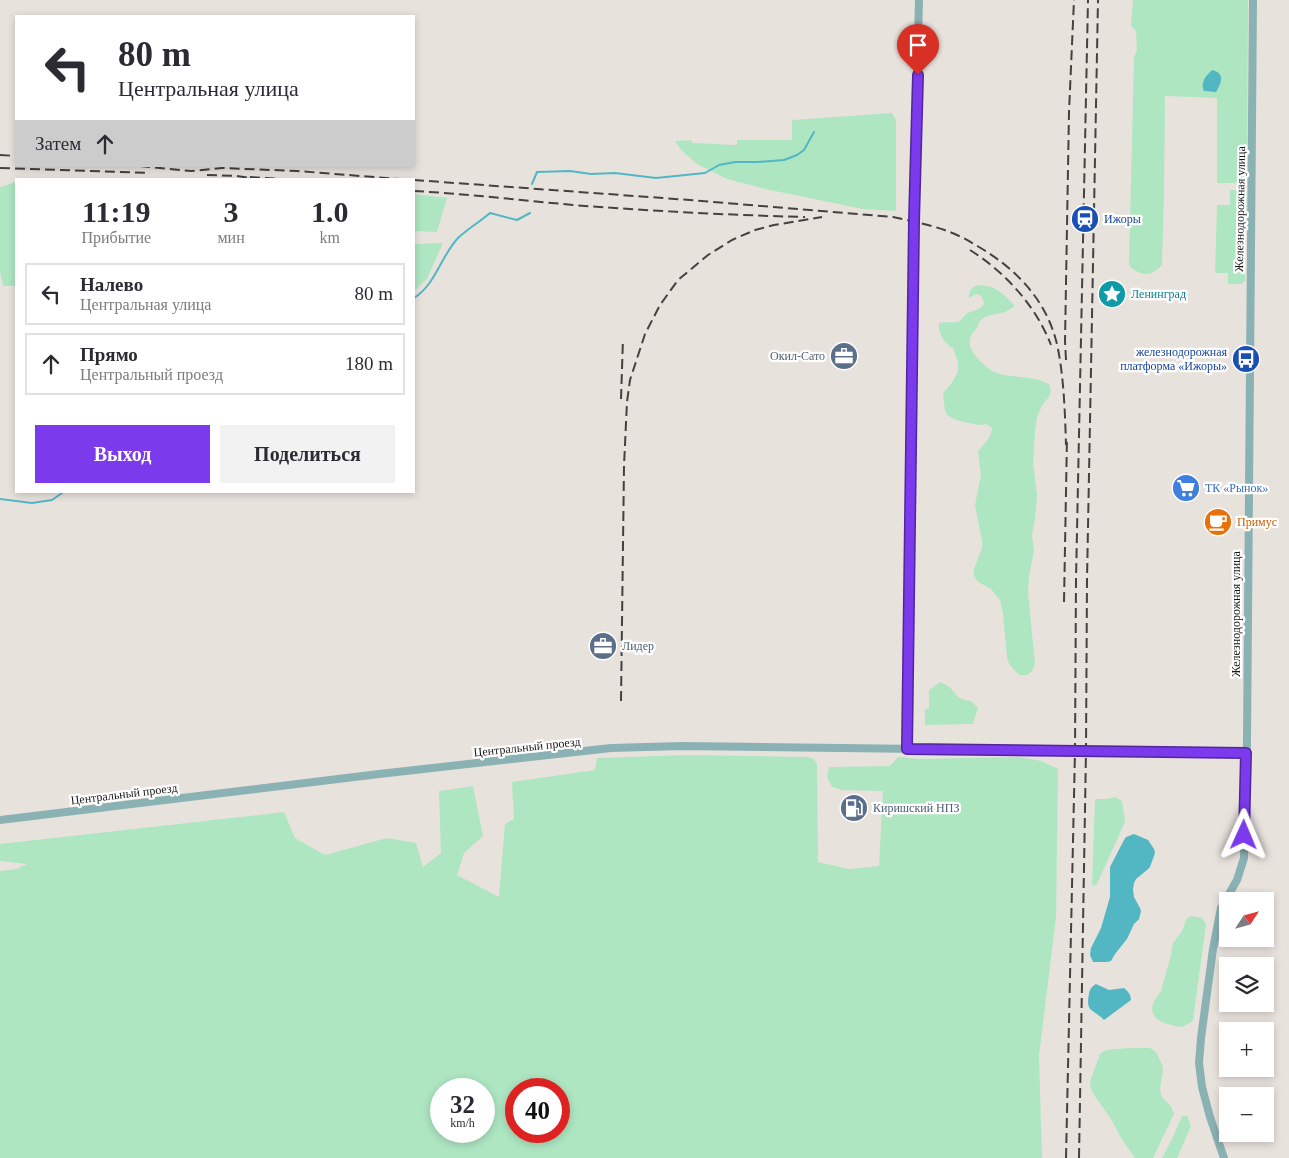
<!DOCTYPE html>
<html lang="ru">
<meta charset="utf-8">
<style>
:root{--surface:#fff;--page:#f2f2f3;--text:#2b2b33;--muted:#7c7c81;--line:#e1e1e2;--accent:#7c3aed}
body{margin:0;font-family:Georgia,serif;background:var(--page);color:var(--text);height:100vh;display:flex;flex-direction:column;font-size:19px;white-space:nowrap}
*{box-sizing:border-box;margin:0}
p{font-size:16px;color:var(--muted)}
.icon{flex:none;width:28px;height:28px;fill:none;stroke:currentColor;stroke-width:2;stroke-linecap:round;stroke-linejoin:round}
.map{position:relative;flex:1;overflow:hidden}
.panel{position:absolute;left:15px;top:178px;width:400px;height:315px;display:flex;flex-direction:column;background:var(--surface);border-radius:0px;box-shadow:0 2px 8px #0003}
.panel>*{flex:none}
.guide{position:absolute;left:15px;top:15px;width:400px;height:152px;border-radius:0px;box-shadow:0 2px 8px #0003;background:#fff;color:var(--text);overflow:hidden}
.needle{width:32px;rotate:54deg}
.fabs{position:absolute;left:1219px;top:892px;display:grid;gap:10px}
.fabs a{display:grid;place-items:center;width:55px;height:55px;border-radius:0px;background:var(--surface);box-shadow:0 2px 8px #0003;font-size:25px}
.speed{position:absolute;left:430px;top:1078px;display:flex;gap:10px;font-size:25px;font-weight:700;text-align:center}
.speed>*{display:grid;place-content:center;width:65px;height:65px;border-radius:50%;background:var(--surface);box-shadow:0 2px 8px #0003;line-height:1}
.speed small{font-size:12px;font-weight:400}
.speed .limit{border:8px solid #d22;background:#fff;color:#111}
.pin{position:absolute;display:grid;place-items:center;width:42px;height:42px;color:#fff;margin:-51px -21px;border-radius:50% 50% 50% 0;rotate:-45deg;box-shadow:0 0 5px #0007}
.pin .icon{rotate:45deg}
.me{position:absolute;width:55px;margin:-28px;rotate:1deg;stroke-linejoin:round;filter:drop-shadow(0 0 4px #0008)}
.turn{display:flex;align-items:center;gap:18px;height:105px;padding:0 20px;font-size:22px}
.turn .icon{width:65px;height:65px;stroke-width:2.5}
.turn b{display:block;font-size:35px;line-height:42px}
.then{display:flex;align-items:center;height:48px;padding:0 20px;background:#0003;gap:10px;font-size:19px}
.eta{display:flex;justify-content:space-evenly;align-items:center;height:85px;text-align:center}
.eta b{font-size:30px;font-weight:600;line-height:35px}
.primary-button{display:flex;gap:10px;margin-top:auto;padding:10px 20px}
.primary-button a{flex:1;height:58px;border-radius:0px;background:var(--accent);color:#fff;font-size:20px;font-weight:600;line-height:58px;text-align:center}
.primary-button a+a{background:var(--page);color:var(--text)}
ul{padding:0;list-style:none}
li{display:flex;align-items:center;gap:15px;height:62px;margin:0 10px 8px;padding:0 10px;border:2px solid var(--line);border-radius:0px}
li div{flex:1}
li b{display:block;font-size:19px}
li em{font-style:normal}
.map>svg:first-child{display:block}
.green{fill:#aee6c2;fill-rule:evenodd}
.water{fill:#52b6c3}
.lines{fill:none;stroke-linecap:round;stroke-linejoin:round}
.stream{stroke:#52b6c3;stroke-width:2}
.tertiary{stroke:#8ab1b3;stroke-width:8}
.rail{stroke:#444140;stroke-width:2;stroke-dasharray:10 5;stroke-linecap:butt}
.route-casing{stroke:#51269a;stroke-width:12}
.route{stroke:#7c3aed;stroke-width:9}
.labels{text-anchor:middle;stroke-width:4.5;stroke-linejoin:round;paint-order:stroke}
.street-label{font-size:12px;fill:#191716;stroke:#fff}
.transit-label{font-size:12px;fill:#164399;stroke:#fff;text-anchor:start}
.culture-label{font-size:12px;fill:#0d838f;stroke:#fff;text-anchor:start}
.service-label{font-size:12px;fill:#4e5e75;stroke:#fff;text-anchor:start}
.shop-label{font-size:12px;fill:#366cbe;stroke:#fff;text-anchor:start}
.food-label{font-size:12px;fill:#c56008;stroke:#fff;text-anchor:start}
</style>
<div class="map">
<svg width="1289" height="1158" viewBox="0 0 1289 1158">
<rect width="100%" height="100%" fill="#e8e2dd"/>
<path class="green" d="M1133 0H1248L1247 182 1246 183H1217V98L1165 96 1164 194 1162 265C1151 277 1144 276 1131 268L1129 263 1134 58 1137 49 1136 31 1131 26Z
M892 113 896 120V211L863 209 770 190 727 179 697 164 681 150 675 141 691 140 692 143 737 145V140H792V120Z
M16 182V286H3L0 271V187Z
M1230 190 1247 191 1245 281 1241 284H1228V273H1215L1217 205H1230Z
M414 194 447 198 437 232 414 231Z
M443 243 427 279 414 291V244Z
M978 285C995 285 1004 294 1015 306 1012 308 1009 310 1005 312 997 315 986 314 980 321 977 325 979 324 977 328 976 330 973 332 972 334 966 345 974 355 981 362 987 367 992 372 1000 374 1017 378 1034 376 1049 384L1051 392 1048 398 1043 404 1037 417 1035 432 1033 463 1037 495 1035 519 1032 534 1034 551 1029 576 1028 592 1035 664 1032 671 1027 675H1019L1009 664 1007 657 1003 614 1000 600 991 589 978 582 974 576V569L982 548V541L975 505 981 475 978 451C985 443 991 438 992 428L986 424 978 425 956 420 947 415 945 411 943 393 951 384 958 372V363L953 348C944 343 938 333 939 323 945 321 954 324 959 321 963 319 964 315 968 313 978 308 990 308 980 295L976 294 969 298C969 291 971 287 978 285Z
M940 682C942 683 945 684 948 686 957 693 956 700 971 701L978 708 973 724 925 725V709H929V690Z
M687 755 809 757 814 759 817 764 818 862 848 869 879 866 883 791 842 790 832 787 827 777 829 767 890 766 898 757 922 759 1019 757 1041 761 1058 769 1056 917 1039 1056 1042 1158H0V871L17 869 27 864 0 861V844L284 812 295 838 325 855 387 838 416 843 423 867 441 853 439 791 473 786 483 836 464 853 457 875 499 897 505 824 514 819 512 782 595 770 597 758ZM441 1089H484V1131H441ZM516 1089H559V1131H516Z
M1115 797 1122 801 1125 822 1097 884 1092 886 1095 799H1107Z
M1191 916 1202 918 1206 924 1193 1021 1182 1027 1175 1026 1161 1022 1155 1017 1152 1011 1153 1003 1161 991 1171 955 1173 943 1182 931 1187 918Z
M1129 1048H1150L1156 1052 1162 1064 1163 1072 1160 1088 1161 1096 1171 1106 1174 1114 1153 1158H1135L1121 1138 1111 1119 1094 1095 1091 1089 1090 1082 1100 1054 1106 1050Z
M1182 1116H1187L1191 1126 1177 1158H1162L1173 1137Z"/>
<path class="water" d="M1212 70C1226 73 1221 84 1216 92L1204 91C1200 82 1206 76 1212 70Z
M1134 834 1148 840 1154 849 1155 853 1150 867 1147 870 1136 879 1134 883 1133 890 1134 897 1140 908 1141 911 1139 919 1134 924 1127 939 1115 954 1111 961 1107 962H1093L1090 955 1091 948 1101 928 1110 897V867L1124 840 1126 837Z
M1096 984 1109 990 1124 988C1128 991 1131 995 1131 1000L1104 1020C1094 1009 1085 1013 1089 994 1090 989 1091 987 1096 984Z"/>
<g class="lines">
<path class="stream" d="M532 184 537 172 570 171 591 174 615 173 656 178 705 173 719 165 735 162H757L784 160 797 155 804 150 814 132
M414 298C436 284 441 256 458 238 466 230 481 221 490 213L517 220 530 213
M0 499 32 503 52 500 65 491"/>
<path class="tertiary" d="M907 749 913 226 919 0
M0 820 379 774 611 748 681 746 1246 753
M1224 1158 1210 1117 1202 1087 1199 1063 1201 1038 1213 949 1221 908 1237 880 1244 858 1247 741 1253 0"/>
<path class="rail" d="M0 155 16 156
M140 166 191 171 222 168 297 171 399 179
M0 168 150 173
M207 175 237 176 257 179
M250 177 281 179
M414 180 690 200 893 217C915 222 938 226 959 236 966 239 972 243 979 247 1018 270 1049 303 1058 349 1064 380 1065 413 1066 445
M414 191C467 194 520 200 573 205 650 211 728 215 805 217
M970 250C1005 272 1036 306 1051 345
M1066 360 1065 341 1069 112 1074 0
M621 399 623 339
M1064 602 1067 437
M621 701 624 466 627 402 630 380 645 334 660 305 678 280 708 255 732 240 755 230 774 225 822 217
M1066 1158 1075 751 1076 580 1088 0
M1079 1158 1086 751 1087 580 1098 0"/>
</g>
<g class="lines">
<defs>
<path id="route" d="M918 75 914 221 907 749 1246 753 1244 835"/>
</defs>
<use href="#route" class="route-casing"/>
<use href="#route" class="route"/>
</g>
<defs>
<symbol id="station-disc" viewBox="-11 -11 22 22"><circle r="9.5" fill="#1a4fb4" stroke="#fff"/><path d="M-3-6H3Q5-6 5-4V2Q5 4 3 4L4.5 6H3L1.5 4h-3L-3 6H-4.5L-3 4Q-5 4-5 2V-4Q-5-6-3-6ZM-3.5-4v3h7v-3ZM-3.5 1v1.5H-2V1ZM2 1v1.5H3.5V1Z" fill="#fff"/></symbol>
<symbol id="sight-disc" viewBox="-11 -11 22 22"><circle r="9.5" fill="#0f9aa8" stroke="#fff"/><path d="M0-6L1.8-2.2L6-1.7L2.9 1.2L3.7 5.4L0 3.3L-3.7 5.4L-2.9 1.2L-6-1.7L-1.8-2.2Z" fill="#fff"/></symbol>
<symbol id="office-disc" viewBox="-11 -11 22 22"><circle r="9.5" fill="#5c6f8a" stroke="#fff"/><path d="M-6-3h4V-5.5h4V-3h4V5H-6ZM-1-4.5V-3h2v-1.5ZM-6 0V1H6V0Z" fill="#fff"/></symbol>
<symbol id="bus-disc" viewBox="-11 -11 22 22"><circle r="9.5" fill="#1a4fb4" stroke="#fff"/><path d="M-5-6H5V4H4V6H2V4H-2V6H-4V4H-5ZM-3.5-4V0h7V-4ZM-3.5 1.2v1.5H-2V1.2ZM2 1.2v1.5H3.5V1.2Z" fill="#fff"/></symbol>
<symbol id="supermarket-disc" viewBox="-11 -11 22 22"><circle r="9.5" fill="#3f7fe0" stroke="#fff"/><path d="M-6-5.5h2.5l.6 2H6L4.5 2H-2.5L-4.4-4H-6ZM-1.5 3.2a1.3 1.3 0 1 0 .1 0ZM3 3.2a1.3 1.3 0 1 0 .1 0Z" fill="#fff"/></symbol>
<symbol id="cafe-disc" viewBox="-11 -11 22 22"><circle r="9.5" fill="#e8710a" stroke="#fff"/><path d="M-5.5-4.5H6V0H3Q3 3.5 0 3.5H-2.5Q-5.5 3.5-5.5 0ZM3-3.2v2h1.7v-2ZM-6 4.5H4V6H-6Z" fill="#fff"/></symbol>
<symbol id="fuel-disc" viewBox="-11 -11 22 22"><circle r="9.5" fill="#5c6f8a" stroke="#fff"/><path d="M-5.5-6h7V0h2V4h1.3V-2.5L3-4.5l.8-.8L6-3V5H2.5V1h-1V6h-7ZM-4.2-4.7v3.2H.2V-4.7Z" fill="#fff"/></symbol>
</defs>
<g fill-rule="evenodd">
<use href="#station-disc" x="1069" y="203" width="32" height="32"/>
<use href="#sight-disc" x="1096" y="278" width="32" height="32"/>
<use href="#office-disc" x="828" y="340" width="32" height="32"/>
<use href="#bus-disc" x="1230" y="343" width="32" height="32"/>
<use href="#supermarket-disc" x="1170" y="472" width="32" height="32"/>
<use href="#cafe-disc" x="1202" y="506" width="32" height="32"/>
<use href="#office-disc" x="587" y="630" width="32" height="32"/>
<use href="#fuel-disc" x="838" y="792" width="32" height="32"/>
</g>
<g class="labels">
<g class="street-label">
<text transform="translate(1240 209) rotate(-89)" y="4">Железнодорожная улица</text>
<text transform="translate(1236 614) rotate(-90)" y="4">Железнодорожная улица</text>
<text transform="translate(527 747) rotate(-6)" y="4">Центральный проезд</text>
<text transform="translate(124 794) rotate(-7)" y="4">Центральный проезд</text>
</g>
<g class="transit-label">
<text x="1104" y="223">Ижоры</text>
<text x="1227" y="356" text-anchor="end">железнодорожная<tspan x="1227" dy="14">платформа «Ижоры»</tspan></text>
</g>
<g class="culture-label">
<text x="1131" y="298">Ленинград</text>
</g>
<g class="service-label">
<text x="825" y="360" text-anchor="end">Окил-Сато</text>
<text x="622" y="650">Лидер</text>
<text x="873" y="812">Киришский НПЗ</text>
</g>
<g class="shop-label">
<text x="1205" y="492">ТК «Рынок»</text>
</g>
<g class="food-label">
<text x="1237" y="526">Примус</text>
</g>
</g>
</svg>
<div class="fabs">
<a><svg class="needle" viewBox="-14 -14 28 28"><path d="M0-13l5 13h-10z" fill="#e53935"/><path d="M0 13l5-13h-10z" fill="#7c7c81"/></svg></a>
<a><svg class="icon" aria-label="layers" viewBox="0 0 24 24"><path d="M12 4l9 5-9 5-9-5zM3 14l9 5 9-5"/></svg></a>
<a>+</a>
<a>−</a>
</div>
<div class="speed"><div>32<small>km/h</small></div><div class="limit">40</div></div>
<div class="pin" style="left:918px;top:75px;background:#d93025"><svg class="icon" aria-label="arrive" viewBox="0 0 24 24"><path d="M6 21V4h12l-3 4 3 4H6"/></svg></div>
<svg class="me" style="left:1244px;top:835px" viewBox="-20 -20 40 40"><path d="M0-17L14 15 0 8-14 15z" fill="#7c3aed" stroke="#fff" stroke-width="4"/></svg>
<div class="guide">
<div class="turn"><svg class="icon" aria-label="left" viewBox="0 0 24 24"><path d="M17 20v-9H6M10 6l-5 5 5 5"/></svg><div><b>80 m</b>Центральная улица</div></div>
<div class="then">Затем<svg class="icon" aria-label="ahead" viewBox="0 0 24 24"><path d="M12 20V5M6 11l6-6 6 6"/></svg></div>
</div>
<section class="panel">
<div class="eta">
<div><b>11:19</b><p>Прибытие</p></div>
<div><b>3</b><p>мин</p></div>
<div><b>1.0</b><p>km</p></div>
</div>
<ul>
<li><svg class="icon" aria-label="left" viewBox="0 0 24 24"><path d="M17 20v-9H6M10 6l-5 5 5 5"/></svg><div><b>Налево</b><p>Центральная улица</p></div><em>80 m</em></li>
<li><svg class="icon" aria-label="ahead" viewBox="0 0 24 24"><path d="M12 20V5M6 11l6-6 6 6"/></svg><div><b>Прямо</b><p>Центральный проезд</p></div><em>180 m</em></li>
</ul>
<div class="primary-button"><a>Выход</a><a>Поделиться</a></div>
</section>
</div>
